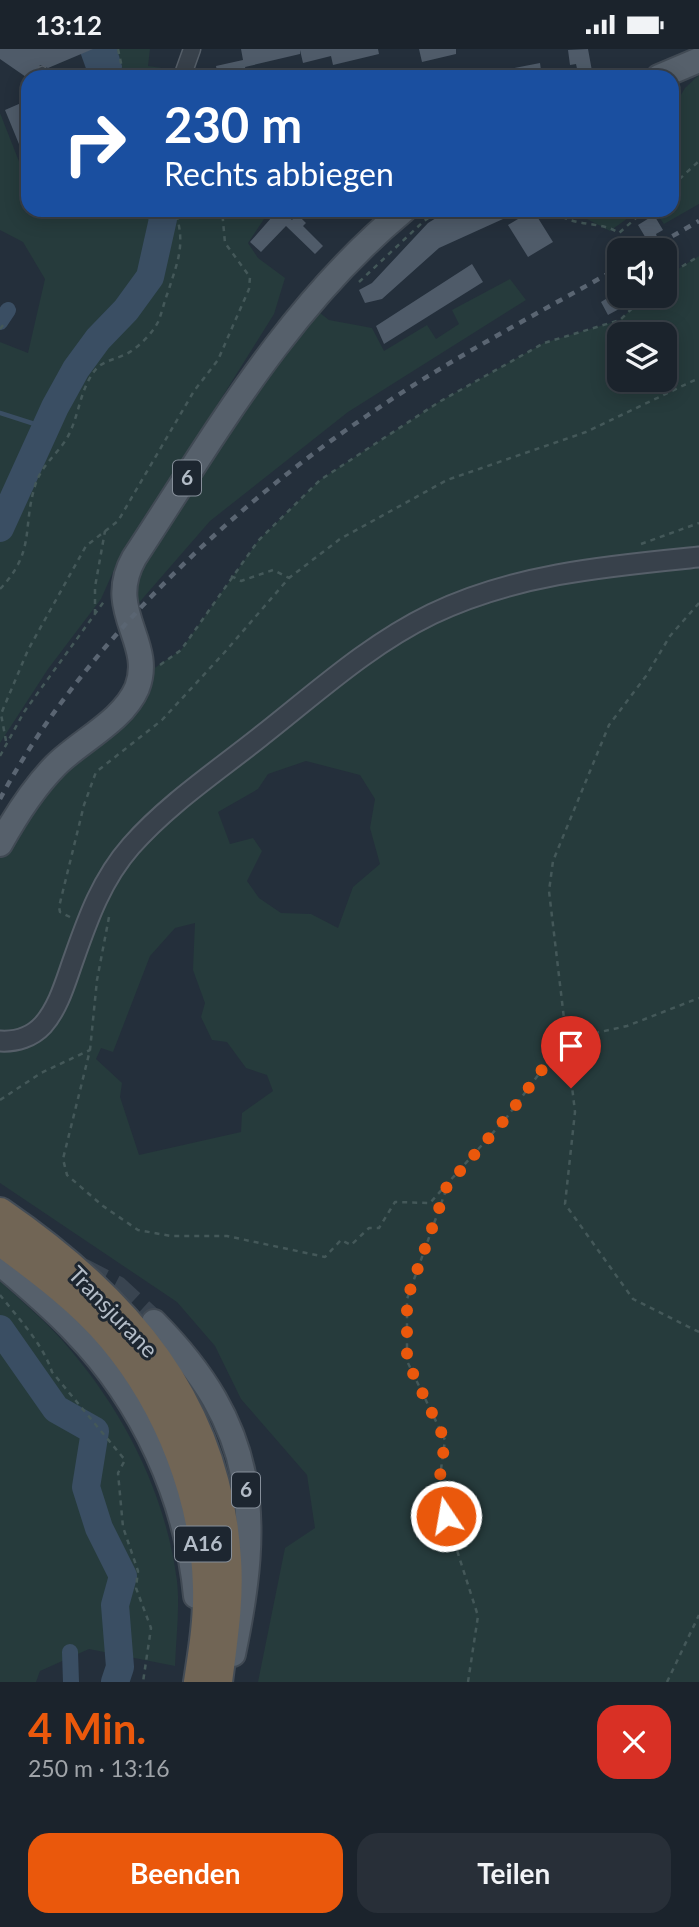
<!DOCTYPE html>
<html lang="de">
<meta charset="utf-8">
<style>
:root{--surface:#1b232c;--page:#282f38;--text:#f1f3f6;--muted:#a0a4a9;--line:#394048;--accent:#ea580c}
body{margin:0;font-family:Lato,sans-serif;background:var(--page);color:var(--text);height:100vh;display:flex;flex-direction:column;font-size:26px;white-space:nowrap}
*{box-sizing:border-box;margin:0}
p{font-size:23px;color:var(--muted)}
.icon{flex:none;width:38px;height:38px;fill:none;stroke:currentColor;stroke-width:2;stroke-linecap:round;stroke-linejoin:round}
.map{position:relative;height:1633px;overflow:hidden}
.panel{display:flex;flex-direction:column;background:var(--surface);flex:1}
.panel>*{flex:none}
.top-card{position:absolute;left:21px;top:21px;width:658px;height:147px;border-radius:21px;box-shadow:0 4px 18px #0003,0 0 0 2px var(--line);background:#1a4fa0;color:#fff;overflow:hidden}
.buttons{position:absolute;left:607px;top:189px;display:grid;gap:14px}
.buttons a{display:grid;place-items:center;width:70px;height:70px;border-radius:14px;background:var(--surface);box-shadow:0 4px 18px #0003,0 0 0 2px var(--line);font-size:35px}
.pin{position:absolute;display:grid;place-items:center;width:60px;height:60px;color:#fff;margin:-72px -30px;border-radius:50% 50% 50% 0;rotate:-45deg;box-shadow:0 0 7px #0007}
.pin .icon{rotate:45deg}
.me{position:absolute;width:77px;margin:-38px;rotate:348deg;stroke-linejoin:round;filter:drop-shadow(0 0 5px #0008)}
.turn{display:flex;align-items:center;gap:24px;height:147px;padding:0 28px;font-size:32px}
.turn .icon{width:91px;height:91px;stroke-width:2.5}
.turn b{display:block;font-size:49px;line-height:60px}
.round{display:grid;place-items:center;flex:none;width:74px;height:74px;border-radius:21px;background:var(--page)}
.head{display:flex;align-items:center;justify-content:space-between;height:119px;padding:0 28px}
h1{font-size:42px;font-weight:700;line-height:52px;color:var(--accent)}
.cta{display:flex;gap:14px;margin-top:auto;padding:14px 28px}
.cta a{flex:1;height:80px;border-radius:21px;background:var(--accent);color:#fff;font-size:28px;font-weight:700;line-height:80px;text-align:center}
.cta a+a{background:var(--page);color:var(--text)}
.status{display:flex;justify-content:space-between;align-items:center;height:49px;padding:0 35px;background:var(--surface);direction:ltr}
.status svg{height:19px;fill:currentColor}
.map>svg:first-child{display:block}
.green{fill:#263b3c;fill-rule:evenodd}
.water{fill:#3a4e63}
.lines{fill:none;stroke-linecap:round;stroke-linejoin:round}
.stream{stroke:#3a4e63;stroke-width:4.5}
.canal{stroke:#3a4e63;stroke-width:16}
.river{stroke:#3a4e63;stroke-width:28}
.building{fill:#4f5b69}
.primary-tunnel{stroke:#394450;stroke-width:24;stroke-dasharray:24 12;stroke-linecap:butt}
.service-casing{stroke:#565f69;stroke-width:11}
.minor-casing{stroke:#565f69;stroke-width:19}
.tertiary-casing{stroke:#565f69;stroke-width:23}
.primary-casing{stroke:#414a54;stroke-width:28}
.motorway-casing{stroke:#434c56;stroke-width:32}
.path{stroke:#445859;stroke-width:2.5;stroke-dasharray:5 5;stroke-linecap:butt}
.service{stroke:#38414b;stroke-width:8}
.minor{stroke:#38414b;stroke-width:16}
.tertiary{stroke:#38414b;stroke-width:19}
.primary{stroke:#56606b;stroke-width:24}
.motorway{stroke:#716555;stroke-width:28}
.rail{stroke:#5a6572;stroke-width:4.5;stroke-dasharray:7 7;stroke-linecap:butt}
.route{stroke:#ea580c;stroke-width:12;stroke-dasharray:0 21.6}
.labels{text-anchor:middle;stroke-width:6;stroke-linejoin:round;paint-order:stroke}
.shield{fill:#1d2630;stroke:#868f9a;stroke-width:2}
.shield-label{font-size:21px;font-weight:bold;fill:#b3bcc7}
.street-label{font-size:23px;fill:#b3bcc7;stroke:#1d2630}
</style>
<div class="status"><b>13:12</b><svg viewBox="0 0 49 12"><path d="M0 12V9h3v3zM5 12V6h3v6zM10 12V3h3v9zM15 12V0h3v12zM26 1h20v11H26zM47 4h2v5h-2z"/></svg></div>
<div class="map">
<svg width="699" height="1633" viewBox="0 0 699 1633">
<rect width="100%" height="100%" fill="#242f3b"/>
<path class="green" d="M117 0H150L148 17 162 19 161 28H121L122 17Z
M699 26V155L664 175 654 161H672V61L685 39Z
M0 64 22 120 28 118V161H270L248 194 258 209 285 229 274 265 113 523 101 550 48 620 0 694V293L28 304 45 230 23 193 0 181Z
M565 161H639L610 182 587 170 567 168Z
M699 207V1633H258L285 1499 315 1479 307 1426 241 1350 215 1297 177 1253 0 1134V795L140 629 181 601 258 492 320 431 439 353 544 294 620 271 645 247H665V228ZM620 285H665V331H620ZM306 712 360 726 375 750 370 779 380 815 353 838 338 879 311 865 281 864 259 849 247 832 262 802 253 789 230 795 218 763 258 740 268 725ZM195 874 193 921 205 954 201 968 212 991 227 993 246 1019 267 1026 273 1042 242 1064 241 1083 139 1106 120 1048 122 1034 96 1010 101 999 113 1003 150 907 175 879Z
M510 230 526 251 348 363 210 472 137 556 136 535 141 514 280 309 320 264 329 271 372 279 384 302 427 276 436 290 459 275 452 261Z
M0 1232C20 1251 43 1270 62 1291 122 1359 165 1441 177 1532 180 1559 176 1589 175 1617L89 1600 40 1622 36 1633H0Z"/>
<path class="water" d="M79 0H117L122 17 121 28H89Z"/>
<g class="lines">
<path class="stream" d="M0 364 47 379"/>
<path class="canal" d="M0 273 8 261
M70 1603 71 1633"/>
<path class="river" d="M0 479 55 358 76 320 98 290 126 261 150 228 163 170 160 161
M0 1280 56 1360 95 1382 86 1438 99 1479 123 1527 115 1556 120 1618 115 1633"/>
</g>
<path class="building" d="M0 0H93L48 19 40 16 36 24 26 28 0 10Z
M241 0H378L379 5 333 16 331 7 303 14 300 1V5L245 18 248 28H218L216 17 243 11Z
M419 0H456V5L422 13Z
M588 0 592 22 578 24 576 15 570 16 568 1Z
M540 14 542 28H500L499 22Z
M28 51V117L5 61Z
M265 161H282L292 171 297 165 306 174 303 177 323 197 315 205 286 177 261 203 250 193 272 168Z
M449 161H498L503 170 439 199 382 250 365 254 359 241 372 234 428 174Z
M533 161 553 193 528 208 508 176Z
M654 166 663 181 656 185 662 201H653L638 176Z
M472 215 483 233 384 295 376 277Z
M620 241V247H643L608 266 601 253Z"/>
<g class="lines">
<path class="primary-tunnel" d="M82 1221 117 1239 154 1273"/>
<defs>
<path id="service" d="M42 22 45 28"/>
<path id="minor" d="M182 28 192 0"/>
<path id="tertiary" d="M0 992C16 993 32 988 43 976 59 958 66 931 74 909 88 869 102 830 131 797 168 755 216 723 260 688 315 645 368 596 432 565 515 525 608 517 699 508"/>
<path id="primary" d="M659 28 699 11
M0 795C15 768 33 739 56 716 80 692 123 672 137 639 155 593 104 562 134 509 216 384 287 258 404 161
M0 1214C25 1236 52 1258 75 1283 143 1353 187 1450 196 1547
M154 1273C258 1378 262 1467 233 1605"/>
<path id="motorway" d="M0 1163C125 1249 217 1352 227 1511 230 1551 223 1593 218 1633
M0 1192C39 1221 81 1252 112 1289 169 1357 205 1449 207 1538 208 1570 203 1601 198 1633"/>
</defs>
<use href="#service" class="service-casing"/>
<use href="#minor" class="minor-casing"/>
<use href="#tertiary" class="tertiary-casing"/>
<use href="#primary" class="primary-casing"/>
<use href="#motorway" class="motorway-casing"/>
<path class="path" d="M118 0 124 28
M672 137 699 112
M555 161C569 179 600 171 619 184L645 161
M665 228 699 207
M359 233 424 172 440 161
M0 280 4 275
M641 495 699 474
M231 527 241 532 273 521 289 529
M0 540C36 502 22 479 35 437 41 416 57 406 67 389 79 368 79 344 93 324 101 312 111 312 124 306 136 301 152 285 158 273 162 264 164 253 168 243 178 211 186 196 175 161
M699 554 670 587 646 627 609 676 553 812 549 842 575 1063 565 1155 633 1250 699 1283
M95 565V538L105 482
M160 616 181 601 258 492 320 431 439 353 544 294 620 271 645 247
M6 692 1 665 28 601 86 497 118 472 194 342 218 311 249 240 250 228 225 194 222 161
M0 707 24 663 105 551
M70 868 60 863 59 858 84 756 96 723 162 671 224 604 289 529 340 490 447 431 586 383 699 329
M109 868 97 931 90 1001 63 1110 67 1126 103 1157 138 1181 171 1187H227L325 1208 341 1191 351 1196 369 1179H379L395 1153 430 1154 507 1068 564 991 627 977 699 949
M0 1051 41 1024 90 1001
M446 1141 407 1250V1312L445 1391 438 1442 478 1567 468 1633
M0 1246C18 1269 43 1295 52 1323L125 1411 118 1424 123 1478 138 1522 136 1539 151 1579 143 1633
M667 1633 699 1566"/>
<use href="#service" class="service"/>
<use href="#minor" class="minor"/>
<use href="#tertiary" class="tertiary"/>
<use href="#primary" class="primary"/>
<use href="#motorway" class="motorway"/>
<path class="rail" d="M648 201 699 172
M0 750C79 601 229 459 368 366 448 311 535 266 620 218"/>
</g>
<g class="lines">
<path class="route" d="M446 1467 438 1442 445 1391 407 1312V1250L447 1137 507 1068 564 991 571 1039"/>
</g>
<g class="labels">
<g class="shield">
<rect x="173" y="411.5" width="28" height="35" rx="5"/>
<rect x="232" y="1423.5" width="28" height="35" rx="5"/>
<rect x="175" y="1477.5" width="56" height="35" rx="5"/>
</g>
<g class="shield-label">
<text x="187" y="436">6</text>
<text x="246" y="1448">6</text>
<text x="203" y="1502">A16</text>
</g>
<g class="street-label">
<text transform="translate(113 1263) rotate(46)" y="8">Transjurane</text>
</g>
</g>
</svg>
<div class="buttons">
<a><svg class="icon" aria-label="sound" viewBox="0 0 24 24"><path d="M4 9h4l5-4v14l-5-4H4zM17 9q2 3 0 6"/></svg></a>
<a><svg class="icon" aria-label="layers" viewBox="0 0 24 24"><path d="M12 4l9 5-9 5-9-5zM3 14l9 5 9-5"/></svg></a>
</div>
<div class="pin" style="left:571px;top:1039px;background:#d93025"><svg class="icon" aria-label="arrive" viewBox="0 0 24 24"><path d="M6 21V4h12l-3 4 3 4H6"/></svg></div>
<svg class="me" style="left:446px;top:1467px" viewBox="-20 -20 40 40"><circle r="17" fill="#ea580c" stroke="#fff" stroke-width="3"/><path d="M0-11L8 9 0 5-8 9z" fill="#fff"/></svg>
<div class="top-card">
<div class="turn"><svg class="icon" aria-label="right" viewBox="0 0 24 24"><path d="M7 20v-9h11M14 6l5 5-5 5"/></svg><div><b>230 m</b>Rechts abbiegen</div></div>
</div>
</div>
<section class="panel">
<div class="head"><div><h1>4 Min.</h1><p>250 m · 13:16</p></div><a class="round" style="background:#d93025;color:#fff"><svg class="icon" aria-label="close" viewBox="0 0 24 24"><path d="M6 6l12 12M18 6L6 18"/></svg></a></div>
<div class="cta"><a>Beenden</a><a>Teilen</a></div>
</section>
